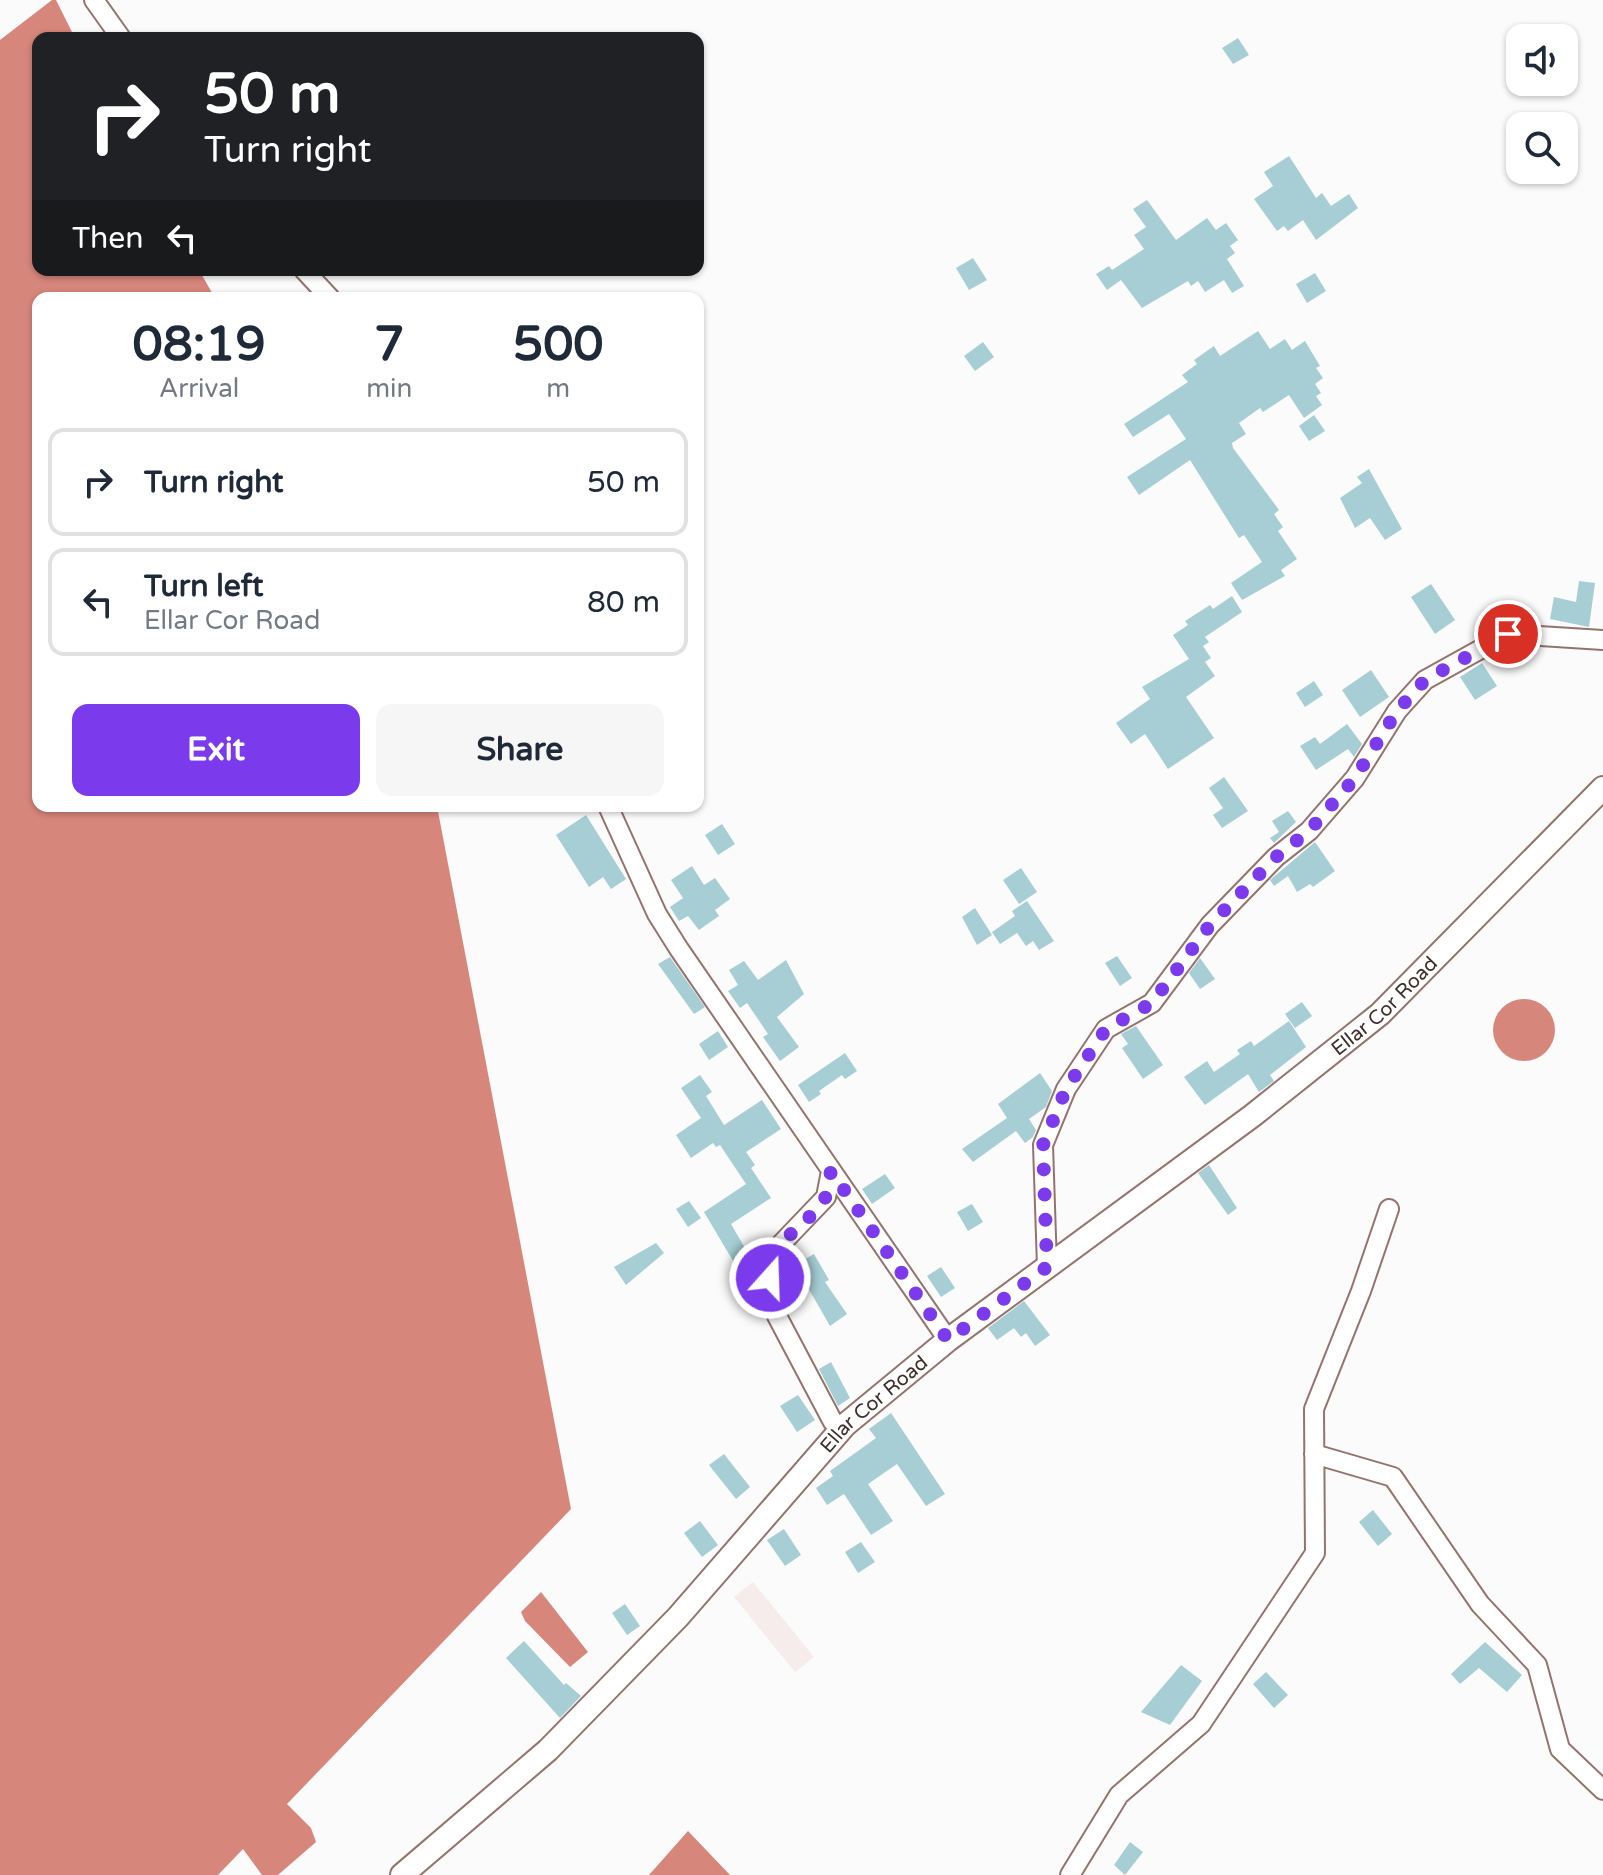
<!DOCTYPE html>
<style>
:root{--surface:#fff;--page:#f6f6f7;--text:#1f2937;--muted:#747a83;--line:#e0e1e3;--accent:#7c3aed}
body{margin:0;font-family:"Varela Round",sans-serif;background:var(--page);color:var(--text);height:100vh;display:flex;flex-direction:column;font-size:30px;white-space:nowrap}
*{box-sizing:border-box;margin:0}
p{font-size:26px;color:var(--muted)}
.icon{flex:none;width:44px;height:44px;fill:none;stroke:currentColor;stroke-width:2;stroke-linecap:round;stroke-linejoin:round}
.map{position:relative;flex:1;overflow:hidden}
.panel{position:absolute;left:32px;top:292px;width:672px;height:520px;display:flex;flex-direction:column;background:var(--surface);border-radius:16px;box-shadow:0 2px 6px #0004}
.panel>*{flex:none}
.hud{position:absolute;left:32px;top:32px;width:672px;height:244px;border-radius:16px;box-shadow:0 2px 6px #0004;background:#202124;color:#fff;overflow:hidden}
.fabs{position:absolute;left:1506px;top:24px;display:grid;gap:16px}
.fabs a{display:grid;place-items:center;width:72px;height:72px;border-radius:16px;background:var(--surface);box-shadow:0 2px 6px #0004;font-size:40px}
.pin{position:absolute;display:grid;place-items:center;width:68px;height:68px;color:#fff;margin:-34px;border:4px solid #fff;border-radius:50%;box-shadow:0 2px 8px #0007}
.me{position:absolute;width:88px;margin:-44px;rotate:20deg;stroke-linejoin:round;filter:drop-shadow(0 0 6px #0008)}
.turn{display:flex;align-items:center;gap:28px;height:168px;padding:0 40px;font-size:36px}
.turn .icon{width:104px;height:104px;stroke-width:2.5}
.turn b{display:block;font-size:56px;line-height:68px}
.then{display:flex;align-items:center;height:76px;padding:0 40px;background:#0003;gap:16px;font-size:30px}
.eta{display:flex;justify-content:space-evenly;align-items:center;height:136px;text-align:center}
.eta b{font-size:48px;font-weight:800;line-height:56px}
.action{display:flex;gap:16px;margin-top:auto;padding:16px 40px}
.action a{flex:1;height:92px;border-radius:16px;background:var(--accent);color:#fff;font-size:32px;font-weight:800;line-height:92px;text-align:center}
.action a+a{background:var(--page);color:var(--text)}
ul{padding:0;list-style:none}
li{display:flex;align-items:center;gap:24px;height:108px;margin:0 16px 12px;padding:0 24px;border:4px solid var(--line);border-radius:16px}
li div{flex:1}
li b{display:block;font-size:30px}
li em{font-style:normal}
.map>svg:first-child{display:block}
.built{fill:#f6eceb}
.water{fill:#d7867b}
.building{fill:#a6ced4}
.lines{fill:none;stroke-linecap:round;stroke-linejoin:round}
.minor-casing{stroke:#94736e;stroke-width:22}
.major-casing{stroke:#94736e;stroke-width:26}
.minor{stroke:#fff;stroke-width:18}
.major{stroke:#fff;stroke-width:22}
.route{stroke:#7c3aed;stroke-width:14;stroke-dasharray:0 25.2}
.labels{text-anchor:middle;stroke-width:6;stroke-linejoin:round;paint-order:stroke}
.street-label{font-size:20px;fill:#3e2f2d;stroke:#fbfbfb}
</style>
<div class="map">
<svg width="1603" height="1875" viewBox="0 0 1603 1875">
<rect width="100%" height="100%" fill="#fbfbfb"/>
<path class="built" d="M753 1582 814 1657 795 1672 734 1597Z"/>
<path class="water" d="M52 0H56L75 38H38V270H199L215 298H38V806H437L571 1509 287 1804 311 1828 316 1842 278 1875H262L243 1849 218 1875H0V40Z
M1493 1030a31 31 0 1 1 62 0a31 31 0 1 1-62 0Z
M541 1592 588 1652 570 1667 525 1621 521 1612Z
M688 1831 730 1875H649Z"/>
<path class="building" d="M1238 38 1249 55 1233 64 1222 48Z
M1289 156 1316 198 1322 193 1331 206 1349 194 1358 208 1316 240 1303 220 1288 231 1284 226 1277 231 1254 199 1273 186 1264 172Z
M1147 200 1176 240 1207 218 1216 230 1226 223 1238 240 1230 246 1235 253 1227 259 1244 286 1232 293 1224 280 1205 292 1198 281 1191 286 1188 281 1142 308 1121 280 1107 290 1096 274 1109 266 1112 270 1144 249 1134 235 1146 227 1133 209Z
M973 258 987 280 969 290 956 268Z
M1315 273 1326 291 1307 303 1296 284Z
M1258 331 1270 349 1285 339 1292 350 1305 341 1320 366 1316 368 1323 378 1315 384 1321 393 1316 396 1322 405 1304 418 1289 395 1263 412 1260 408 1239 423 1246 434 1232 443 1233 448 1279 510 1274 514 1283 527 1278 531 1297 559 1281 570 1285 576 1242 600 1231 583 1262 562 1244 535 1239 538 1190 460 1139 495 1127 477 1186 439 1169 414 1133 437 1124 424 1188 382 1182 375 1197 364 1194 360 1214 346 1220 356Z
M983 342 994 357 975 371 964 356Z
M1314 415 1325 431 1309 441 1299 426Z
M1369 469 1402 529 1385 540 1370 518 1355 528 1340 498 1362 483 1357 477Z
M1579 581 1595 583 1589 627 1550 619 1554 597 1576 602Z
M1431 584 1455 620 1435 634 1411 597Z
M1232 596 1242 612 1205 637 1209 642 1203 646 1211 658 1205 662 1215 676 1186 697 1214 738 1168 769 1145 734 1131 744 1116 723 1150 699 1142 687 1189 659 1173 635 1188 625 1185 621 1210 605 1213 609Z
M1482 663 1497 686 1475 700 1460 677Z
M1371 670 1389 697 1360 717 1342 690Z
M1314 681 1323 695 1305 707 1296 693Z
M1347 724 1362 744 1354 757 1348 749 1316 770 1300 746 1315 737 1320 744Z
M1224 777 1248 811 1222 828 1213 815 1223 808 1209 788Z
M1288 811 1296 822 1274 843 1270 838 1279 832 1272 821Z
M586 815 626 879 611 889 603 877 589 887 556 835Z
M722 824 735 844 718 855 705 835Z
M1315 842 1335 871 1313 887 1310 884 1297 892 1288 876 1274 886 1270 880Z
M692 866 704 885 715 878 730 899 715 910 719 916 699 930 688 916 679 921 670 907 683 898 671 880Z
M1021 868 1037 892 1019 904 1003 880Z
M1027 901 1054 941 1039 950 1033 941 1026 946 1017 933 1000 944 992 932 1015 916 1012 911Z
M975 908 992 935 977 945 962 917Z
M1117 956 1132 978 1120 986 1105 963Z
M670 957 705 1007 694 1014 658 964Z
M1200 958 1215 979 1200 989 1189 973Z
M786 960 804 994 777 1017 799 1047 780 1061 763 1037 768 1034 747 1003 740 1008 728 991 738 985 729 970 744 961 758 980Z
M1302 1002 1312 1016 1295 1028 1285 1014Z
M1289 1021 1306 1047 1270 1075 1274 1081 1259 1092 1248 1074 1205 1105 1184 1077 1207 1061 1214 1072 1240 1054 1237 1050 1251 1041 1254 1046Z
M1136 1026 1163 1065 1143 1079 1122 1048 1128 1044 1121 1034Z
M718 1031 728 1047 709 1060 699 1044Z
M845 1053 857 1071 845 1079 842 1075 819 1091 821 1094 809 1102 798 1085Z
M1040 1073 1052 1091 1046 1107 1029 1119 1036 1130 1033 1137 1025 1143 1016 1131 973 1162 962 1149 1007 1118 998 1104Z
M700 1075 712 1092 706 1096 724 1125 762 1100 781 1129 746 1152 755 1165 751 1168 771 1198 731 1224 753 1262 739 1271 704 1212 746 1184 720 1145 716 1147 713 1143 691 1158 676 1135 701 1118 681 1088Z
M1209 1165 1237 1208 1228 1215 1198 1173Z
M885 1174 895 1188 872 1204 862 1189Z
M689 1201 701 1218 688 1227 676 1209Z
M972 1204 983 1222 968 1231 957 1212Z
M656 1243 664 1253 626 1285 614 1267Z
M814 1254 829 1280 825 1282 847 1314 830 1326 795 1265Z
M941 1267 955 1288 941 1297 927 1276Z
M1024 1301 1050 1335 1035 1346 1026 1333 1021 1337 1014 1328 997 1340 988 1328Z
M831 1362 850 1398 838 1406 819 1369Z
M798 1395 815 1420 797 1432 780 1406Z
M891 1413 945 1494 926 1506 897 1464 868 1484 893 1521 871 1535 844 1494 827 1505 816 1488 833 1476 830 1471 876 1438 869 1429Z
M724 1454 750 1487 736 1499 709 1465Z
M1373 1510 1392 1534 1378 1546 1359 1522Z
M700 1521 718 1545 702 1557 684 1533Z
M784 1529 801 1555 785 1566 767 1540Z
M861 1542 875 1562 858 1573 845 1552Z
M625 1604 640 1626 627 1635 612 1613Z
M524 1641 564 1685 566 1683 581 1696 560 1718 506 1658Z
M1485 1642 1522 1675 1507 1692 1479 1668 1460 1684 1451 1674Z
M1181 1665 1202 1681 1170 1725 1141 1712Z
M1266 1672 1288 1695 1274 1708 1253 1684Z
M1130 1842 1143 1852 1125 1875 1114 1865Z"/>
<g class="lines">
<defs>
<path id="minor" d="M94 0 121 38
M304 270 330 298
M608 806 657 914 679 949 948 1340
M831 1171 826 1197 782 1243 769 1269 777 1316 833 1422
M1047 1267 1043 1145 1066 1089 1106 1029 1152 1003 1210 925 1276 857 1309 831 1355 778 1397 711 1425 680 1508 634 1603 640
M1314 1454 1393 1477 1480 1604 1537 1665 1560 1749 1603 1790
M1070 1875 1119 1795 1201 1724 1315 1553 1314 1409 1361 1291 1389 1209"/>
<g id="major">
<path id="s1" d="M402 1875 548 1750 678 1617 845 1425 948 1340 1252 1116 1380 1014 1603 788"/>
</g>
</defs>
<use href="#minor" class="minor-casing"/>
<use href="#major" class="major-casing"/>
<use href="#minor" class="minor"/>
<use href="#major" class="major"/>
</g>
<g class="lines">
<path class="route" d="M770 1278C766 1240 814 1223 826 1196 829 1189 829 1179 831 1171L948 1340 1047 1267 1043 1145 1066 1089 1106 1029 1152 1003 1210 925 1276 857 1309 831 1355 778 1397 711 1425 680 1508 634"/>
</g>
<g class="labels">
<g class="street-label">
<text dy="7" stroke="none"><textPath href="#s1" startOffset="1316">Ellar Cor Road</textPath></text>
<text dy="7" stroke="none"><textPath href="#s1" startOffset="668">Ellar Cor Road</textPath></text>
</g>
</g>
</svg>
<div class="fabs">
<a><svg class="icon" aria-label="sound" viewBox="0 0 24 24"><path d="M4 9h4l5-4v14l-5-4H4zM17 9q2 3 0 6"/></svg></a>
<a><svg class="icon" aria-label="search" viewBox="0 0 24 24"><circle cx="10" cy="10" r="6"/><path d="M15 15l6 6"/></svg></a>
</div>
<div class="pin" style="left:1508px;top:634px;background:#d93025"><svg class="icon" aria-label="arrive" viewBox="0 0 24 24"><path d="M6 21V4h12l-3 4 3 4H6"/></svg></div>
<svg class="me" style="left:770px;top:1278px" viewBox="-20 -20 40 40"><circle r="17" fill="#7c3aed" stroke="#fff" stroke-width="3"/><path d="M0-11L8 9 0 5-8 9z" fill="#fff"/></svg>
<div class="hud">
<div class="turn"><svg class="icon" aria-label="right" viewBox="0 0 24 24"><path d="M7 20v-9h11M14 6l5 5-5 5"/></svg><div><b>50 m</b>Turn right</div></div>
<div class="then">Then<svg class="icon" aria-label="left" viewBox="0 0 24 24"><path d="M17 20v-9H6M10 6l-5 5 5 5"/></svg></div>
</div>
<section class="panel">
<div class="eta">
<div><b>08:19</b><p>Arrival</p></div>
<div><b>7</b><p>min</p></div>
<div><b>500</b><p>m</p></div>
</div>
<ul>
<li><svg class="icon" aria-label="right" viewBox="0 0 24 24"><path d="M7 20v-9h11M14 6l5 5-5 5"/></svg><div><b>Turn right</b></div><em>50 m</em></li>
<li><svg class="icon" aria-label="left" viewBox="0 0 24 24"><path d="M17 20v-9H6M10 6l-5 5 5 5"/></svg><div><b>Turn left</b><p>Ellar Cor Road</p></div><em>80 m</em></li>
</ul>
<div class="action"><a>Exit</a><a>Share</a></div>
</section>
</div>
